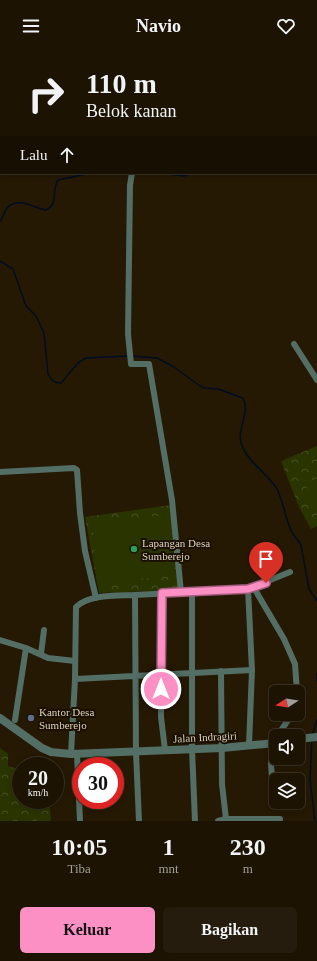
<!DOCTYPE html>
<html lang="id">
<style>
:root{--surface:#1c1303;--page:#251c0d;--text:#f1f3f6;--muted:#a09e9a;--line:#3a3225;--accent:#fc8fc3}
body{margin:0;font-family:Georgia,serif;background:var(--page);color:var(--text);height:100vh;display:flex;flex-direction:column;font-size:15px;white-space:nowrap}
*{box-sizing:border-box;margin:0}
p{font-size:13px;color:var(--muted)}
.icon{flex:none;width:22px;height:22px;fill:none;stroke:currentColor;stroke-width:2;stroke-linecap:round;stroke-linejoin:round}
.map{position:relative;height:769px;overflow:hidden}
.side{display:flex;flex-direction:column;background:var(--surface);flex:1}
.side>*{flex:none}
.banner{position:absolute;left:0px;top:0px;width:317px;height:122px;box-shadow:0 2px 6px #0003,0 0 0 1px var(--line);background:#1c1303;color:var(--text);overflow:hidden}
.needle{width:26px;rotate:258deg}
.fabs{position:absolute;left:269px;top:633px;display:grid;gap:8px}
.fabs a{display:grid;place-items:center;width:36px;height:36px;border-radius:6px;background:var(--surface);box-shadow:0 2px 6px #0003,0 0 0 1px var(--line);font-size:20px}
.speed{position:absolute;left:12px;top:705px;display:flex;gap:8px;font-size:20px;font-weight:700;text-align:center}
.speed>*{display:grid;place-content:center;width:52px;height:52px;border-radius:50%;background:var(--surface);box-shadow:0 2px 6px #0003,0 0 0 1px var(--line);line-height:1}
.speed small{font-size:10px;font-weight:400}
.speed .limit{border:6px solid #d22;background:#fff;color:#111}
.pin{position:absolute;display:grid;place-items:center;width:34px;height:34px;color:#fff;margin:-41px -17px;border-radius:50% 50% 50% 0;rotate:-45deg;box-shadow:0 0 4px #0007}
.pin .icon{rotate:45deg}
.me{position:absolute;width:44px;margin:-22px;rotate:0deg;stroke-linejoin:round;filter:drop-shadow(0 0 3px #0008)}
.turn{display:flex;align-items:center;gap:14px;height:84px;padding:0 20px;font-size:18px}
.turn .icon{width:52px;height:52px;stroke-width:2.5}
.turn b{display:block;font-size:28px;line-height:34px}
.then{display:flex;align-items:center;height:38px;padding:0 20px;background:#0003;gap:8px;font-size:15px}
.eta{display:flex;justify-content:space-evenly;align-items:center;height:68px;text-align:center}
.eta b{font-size:24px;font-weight:700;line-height:28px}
.cta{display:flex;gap:8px;margin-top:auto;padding:8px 20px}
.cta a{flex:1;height:46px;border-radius:6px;background:var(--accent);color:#111;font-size:16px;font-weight:700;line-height:46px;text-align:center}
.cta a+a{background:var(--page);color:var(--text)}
header{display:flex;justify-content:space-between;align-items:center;height:52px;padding:0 20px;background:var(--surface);font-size:18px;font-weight:700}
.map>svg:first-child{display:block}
.forest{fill:url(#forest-crowns)}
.pitch{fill:#2a3400}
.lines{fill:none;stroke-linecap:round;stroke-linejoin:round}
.stream{stroke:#000d20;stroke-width:1.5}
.minor{stroke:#536e64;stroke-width:6}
.tertiary{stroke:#536e64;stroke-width:8}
.route-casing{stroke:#a45d7f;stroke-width:10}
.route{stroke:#fc8fc3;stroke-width:7}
.leisure-dot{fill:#2e9e5b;stroke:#1b1000;stroke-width:1.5}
.service-dot{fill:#5c6f8a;stroke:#1b1000;stroke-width:1.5}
.labels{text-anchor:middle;stroke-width:4;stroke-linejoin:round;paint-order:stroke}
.poi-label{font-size:11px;fill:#dad2c5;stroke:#1b1000;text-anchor:start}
.street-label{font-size:11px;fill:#dad2c5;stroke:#1b1000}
</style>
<header><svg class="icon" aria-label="menu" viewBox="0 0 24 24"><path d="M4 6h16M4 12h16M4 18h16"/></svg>Navio<svg class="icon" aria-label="heart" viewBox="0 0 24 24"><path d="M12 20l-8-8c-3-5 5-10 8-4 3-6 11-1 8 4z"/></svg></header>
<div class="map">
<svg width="317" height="769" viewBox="0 0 317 769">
<defs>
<pattern id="forest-crowns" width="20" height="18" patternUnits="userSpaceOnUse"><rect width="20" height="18" fill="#2a3400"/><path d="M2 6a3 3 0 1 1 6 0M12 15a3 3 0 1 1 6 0" fill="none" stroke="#485024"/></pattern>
</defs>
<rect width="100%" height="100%" fill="#251904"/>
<path class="forest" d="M317 394V474L311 477 299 455 281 409Z
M171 453 178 538 99 541 85 465Z
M0 696 8 702V714L21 718V748H49L51 769H0Z"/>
<path class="pitch" d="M317 426V457L305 432Z
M170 463 175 524 97 530 92 469Z"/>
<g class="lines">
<path class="stream" d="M280 1 281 0
M159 121 184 124 192 121
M0 170C3 166 4 159 7 156 18 144 34 156 46 158 59 152 51 139 58 128L91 121
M0 209 13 217 26 254 36 264 44 281 48 322C52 329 54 331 61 331L78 311 86 306 128 304
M132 304 157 306 174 315 200 334 205 336 218 337 243 346C251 362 235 379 242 394 249 411 267 421 277 437 283 449 285 465 291 478 293 484 298 487 301 493L309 537 317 549
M317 621V629
M312 684 317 668
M312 689 310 727 315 769"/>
<path class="minor" d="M316 9 317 8
M0 69H1
M132 121 130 133 128 282 131 312H149L172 448 181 540
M294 292 317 328
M0 420 74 416 77 418 80 461 85 499 96 546
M254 536 284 587 295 612 297 640
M248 537 252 618 249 693
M192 540V697L195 769
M162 541 161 665 165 698
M0 588 26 596
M41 602 44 578
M75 627 252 618
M15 668 26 596 48 606 75 609
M280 684 282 677 292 662
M272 691 271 712 273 741
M71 702 75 627 76 555C89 542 118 544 135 543
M77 702 80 769
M226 767H280
M139 769 136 700 135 543 248 537 290 520
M218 769 226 767 222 732 221 619"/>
<path class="tertiary" d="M0 666 42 696 51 700 71 702 222 696 276 691
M298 687 317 685"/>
</g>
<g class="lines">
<defs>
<path id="route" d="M161 637 162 541 248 537 266 531"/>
</defs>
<use href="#route" class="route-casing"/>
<use href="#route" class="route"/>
</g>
<circle class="leisure-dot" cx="134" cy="497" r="4"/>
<circle class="service-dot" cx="31" cy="666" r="4"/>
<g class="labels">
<g class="poi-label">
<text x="142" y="495">Lapangan Desa<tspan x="142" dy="13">Sumberejo</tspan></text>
<text x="39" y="664">Kantor Desa<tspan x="39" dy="13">Sumberejo</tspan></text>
</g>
<g class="street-label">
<text transform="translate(205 685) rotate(-3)" y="4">Jalan Indragiri</text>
</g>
</g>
</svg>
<div class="fabs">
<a><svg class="needle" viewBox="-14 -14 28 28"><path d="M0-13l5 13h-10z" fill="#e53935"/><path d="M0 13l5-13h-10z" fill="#a09e9a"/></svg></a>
<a><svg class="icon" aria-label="sound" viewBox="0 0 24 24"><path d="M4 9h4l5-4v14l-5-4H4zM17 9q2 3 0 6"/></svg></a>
<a><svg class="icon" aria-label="layers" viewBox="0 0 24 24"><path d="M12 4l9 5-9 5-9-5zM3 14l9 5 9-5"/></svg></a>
</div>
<div class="speed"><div>20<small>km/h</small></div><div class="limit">30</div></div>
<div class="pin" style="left:266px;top:531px;background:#d93025"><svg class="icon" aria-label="arrive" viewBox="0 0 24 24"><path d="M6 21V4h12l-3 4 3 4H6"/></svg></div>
<svg class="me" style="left:161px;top:637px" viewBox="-20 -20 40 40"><circle r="17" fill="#fc8fc3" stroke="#fff" stroke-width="3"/><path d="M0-11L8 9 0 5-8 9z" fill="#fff"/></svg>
<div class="banner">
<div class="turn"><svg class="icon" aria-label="right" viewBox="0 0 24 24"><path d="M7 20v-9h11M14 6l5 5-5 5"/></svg><div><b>110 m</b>Belok kanan</div></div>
<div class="then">Lalu<svg class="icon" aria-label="ahead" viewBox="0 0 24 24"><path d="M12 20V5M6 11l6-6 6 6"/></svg></div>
</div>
</div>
<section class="side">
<div class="eta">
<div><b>10:05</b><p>Tiba</p></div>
<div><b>1</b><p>mnt</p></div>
<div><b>230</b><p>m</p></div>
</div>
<div class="cta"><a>Keluar</a><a>Bagikan</a></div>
</section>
